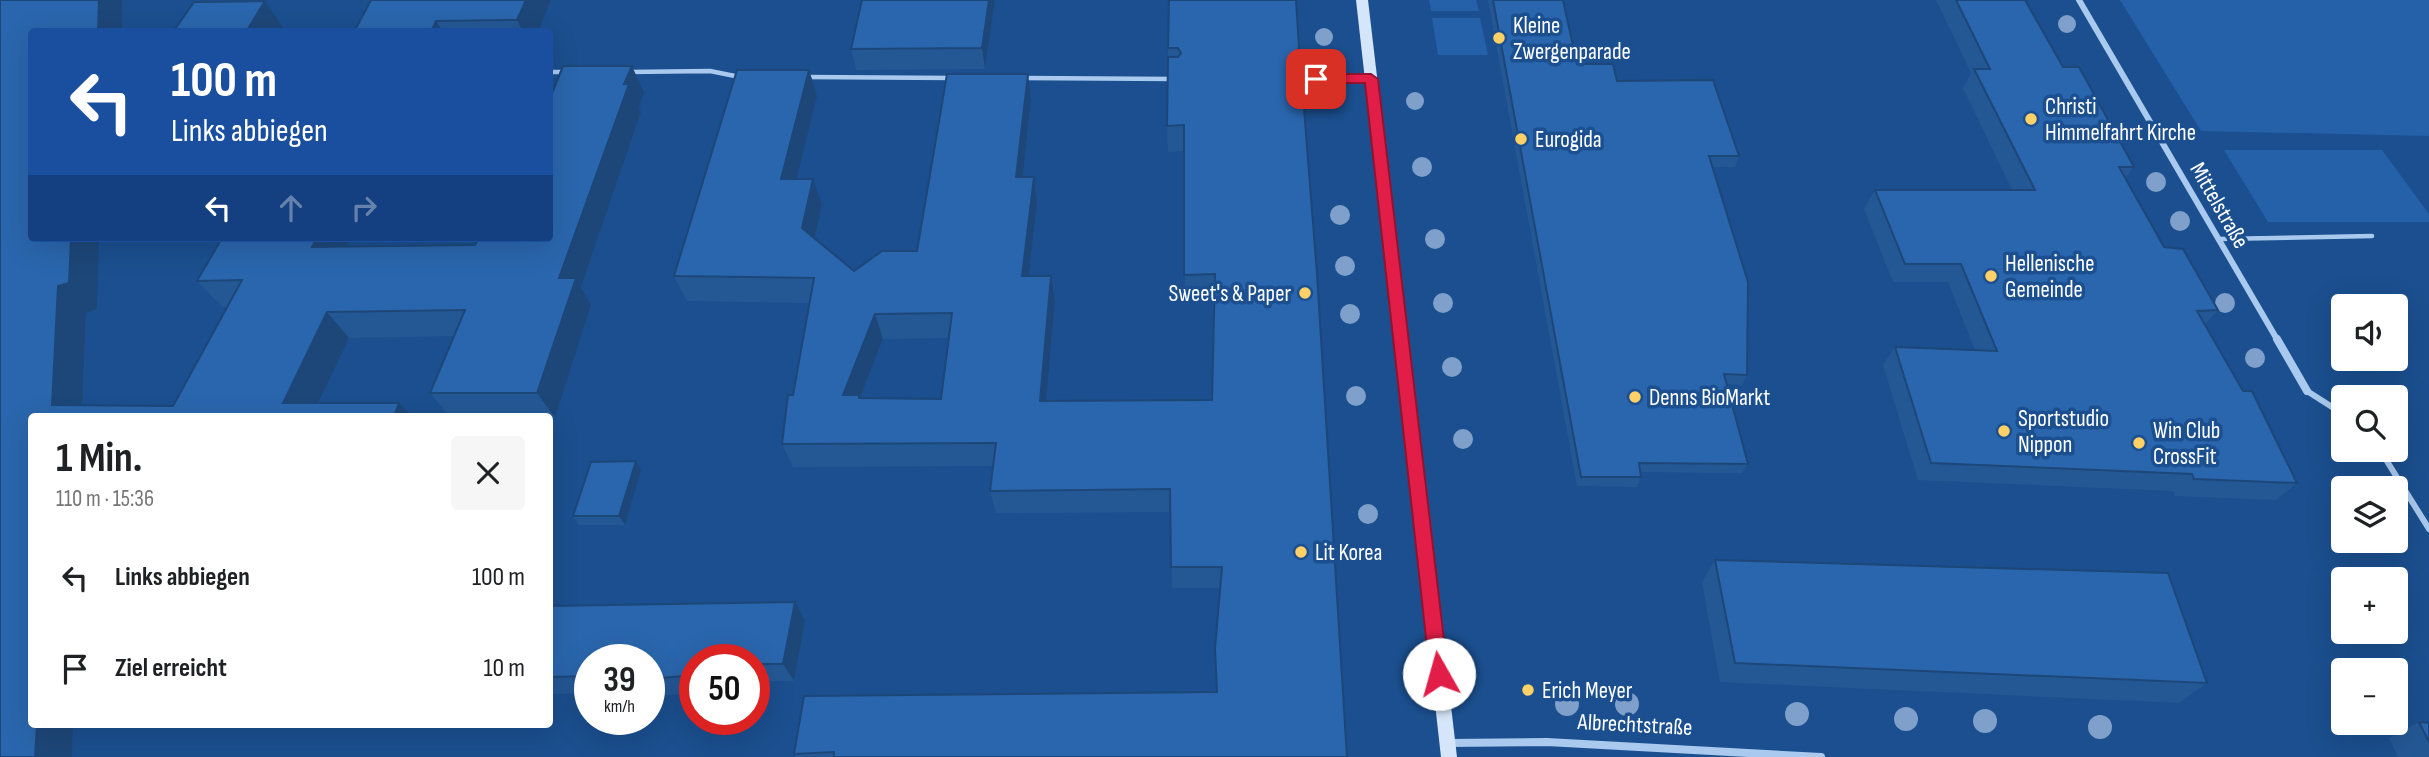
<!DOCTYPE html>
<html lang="de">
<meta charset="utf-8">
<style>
:root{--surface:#fff;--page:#f6f6f6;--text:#202124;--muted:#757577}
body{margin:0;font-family:"Sofia Sans Condensed",sans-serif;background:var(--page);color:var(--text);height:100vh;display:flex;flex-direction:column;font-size:26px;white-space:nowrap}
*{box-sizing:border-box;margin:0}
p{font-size:23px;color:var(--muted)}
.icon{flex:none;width:38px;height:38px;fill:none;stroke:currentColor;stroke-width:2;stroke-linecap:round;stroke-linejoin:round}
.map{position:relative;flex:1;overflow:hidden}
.details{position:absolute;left:28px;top:413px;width:525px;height:315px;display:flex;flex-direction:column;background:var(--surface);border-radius:7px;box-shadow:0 7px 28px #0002}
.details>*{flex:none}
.banner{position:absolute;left:28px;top:28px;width:525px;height:214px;border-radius:7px;box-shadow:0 7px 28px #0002;background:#1a4fa0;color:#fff;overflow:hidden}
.tools{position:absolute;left:2331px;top:294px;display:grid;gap:14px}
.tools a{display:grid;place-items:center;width:77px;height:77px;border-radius:7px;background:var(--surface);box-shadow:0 7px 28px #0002;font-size:35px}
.speed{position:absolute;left:574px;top:644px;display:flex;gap:14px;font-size:35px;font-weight:700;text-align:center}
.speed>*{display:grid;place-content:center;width:91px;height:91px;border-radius:50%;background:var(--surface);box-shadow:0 7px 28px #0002;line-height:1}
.speed small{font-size:18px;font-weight:400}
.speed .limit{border:10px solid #d22;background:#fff;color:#111}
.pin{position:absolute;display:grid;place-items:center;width:60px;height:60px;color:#fff;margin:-30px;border-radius:14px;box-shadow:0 4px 10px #0006}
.me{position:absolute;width:77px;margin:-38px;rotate:353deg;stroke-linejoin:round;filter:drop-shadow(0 0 5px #0008)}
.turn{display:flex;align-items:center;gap:24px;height:147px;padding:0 28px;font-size:32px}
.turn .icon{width:91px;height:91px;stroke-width:2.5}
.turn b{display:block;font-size:49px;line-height:60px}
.lanes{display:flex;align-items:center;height:66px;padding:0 28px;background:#0003;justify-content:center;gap:35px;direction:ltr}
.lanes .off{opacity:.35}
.round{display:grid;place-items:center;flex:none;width:74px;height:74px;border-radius:7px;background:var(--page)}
.overview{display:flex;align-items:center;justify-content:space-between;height:119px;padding:0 28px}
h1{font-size:42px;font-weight:700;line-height:52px}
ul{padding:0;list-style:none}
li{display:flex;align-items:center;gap:21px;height:91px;padding:0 28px}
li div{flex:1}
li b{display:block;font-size:26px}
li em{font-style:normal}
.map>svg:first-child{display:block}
.green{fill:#2461a8}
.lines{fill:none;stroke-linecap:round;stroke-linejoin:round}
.service-far1{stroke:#a9c9ee;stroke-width:4.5}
.service{stroke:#a9c9ee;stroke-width:6}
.minor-far1{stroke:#a9c9ee;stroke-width:6}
.minor{stroke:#a9c9ee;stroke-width:8}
.secondary{fill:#d6e6fa;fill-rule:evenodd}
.tree{fill:#7ea0ca}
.wall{fill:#245895;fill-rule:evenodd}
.shaded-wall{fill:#1d4779}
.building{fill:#2a66ad;stroke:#1d4779;stroke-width:2;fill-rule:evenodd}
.route{fill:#e11d48;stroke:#92132f;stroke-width:2}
.poi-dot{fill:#ffd166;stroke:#1b4f8f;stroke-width:2.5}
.labels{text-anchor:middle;stroke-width:7;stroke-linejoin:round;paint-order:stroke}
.poi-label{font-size:23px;fill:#fff;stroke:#1b4f8f;text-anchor:start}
.street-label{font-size:23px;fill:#fff;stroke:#1b4f8f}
</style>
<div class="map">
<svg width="2429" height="757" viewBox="0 0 2429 757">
<rect width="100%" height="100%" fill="#1b4f8f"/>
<path class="green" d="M1429 0H1476L1479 11H1431Z
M2120 0H2429V136L2201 131Z
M1432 18H1480L1488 55H1438Z
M2224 150H2382L2429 214V222H2268Z"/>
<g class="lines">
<path class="service-far1" d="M550 72H565
M628 72 710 71 740 77
M805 77 953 78
M1022 78 1174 79
M1298 79H1371
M2219 239 2372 236"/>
<path class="service" d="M2307 391 2343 414
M2380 450 2429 529"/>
<path class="minor-far1" d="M2079 0 2278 341"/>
<path class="minor" d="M2277 339 2307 391
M1447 743 1547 742 1821 757"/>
<path class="secondary" d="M1356 0H1368L1457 757H1441Z"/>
</g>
<g class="tree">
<circle cx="2067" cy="24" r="9"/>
<circle cx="1324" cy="37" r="9"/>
<circle cx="1415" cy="101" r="9"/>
<circle cx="1422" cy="167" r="10"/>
<circle cx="2156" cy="182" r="10"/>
<circle cx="1340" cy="215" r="10"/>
<circle cx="2180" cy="221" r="10"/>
<circle cx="1435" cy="239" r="10"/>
<circle cx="1345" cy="266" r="10"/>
<circle cx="1443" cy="303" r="10"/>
<circle cx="2225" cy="303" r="10"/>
<circle cx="1350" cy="314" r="10"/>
<circle cx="2255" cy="358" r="10"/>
<circle cx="1452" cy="367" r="10"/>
<circle cx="1356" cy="396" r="10"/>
<circle cx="1463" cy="439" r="10"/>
<circle cx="1368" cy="514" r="10"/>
<circle cx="1567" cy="704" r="12"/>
<circle cx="1627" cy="704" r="12"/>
<circle cx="1797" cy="714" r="12"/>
<circle cx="1906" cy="719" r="12"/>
<circle cx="1985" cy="721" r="12"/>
<circle cx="2100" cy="727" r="12"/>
</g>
<path class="wall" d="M0 0H122V32H32V238L97 309 86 313 83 405 173 406 227 307H222L197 281 222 238H351L347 246 475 245 644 93 639 107 641 112 581 287 591 305 555 418H550V416H449L430 393 454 336 349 338 318 403H399L411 416H32V724H73L72 757H0Z
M371 0H551L538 32H354Z
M995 0 985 69 856 70 851 49Z
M1488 0H1563L1577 64 1739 156 1735 167H1713L1747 375 1742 385 1727 384 1748 464 1742 473 1640 472 1641 477 1637 487 1577 486Z
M1936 0H2025L2063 67 2134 167 2125 178 2164 247 2218 310 2205 324 2297 483 2276 500 2175 496 2173 491 1918 480 1883 365 1895 347 1975 350 1948 282H1893L1864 209 1875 190H2012L1963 88 1971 73Z
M1168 48H1299L1298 56 1347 757H796L794 754 1216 692 1215 649 1220 588H1172L1170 512 996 513 990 491 993 466 793 467 782 444 793 395 809 303 687 301 674 276 809 70 817 96 796 179 822 205 814 238 854 271 917 251 1031 100 1023 177 1037 203 1029 276H1051L1055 301 1046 401 1212 400 1215 299 1185 300 1184 151 1168 152 1167 126ZM949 338 941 399 860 398 883 339Z
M636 461 641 470 625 525H579L573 516Z
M1715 560 2207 683 2179 703 1720 682 1702 582Z
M550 606 805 621 794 681H754V660H695V693L655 696 651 691H649V660H590V693L550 694Z
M2419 722 2429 723V757H2398L2389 738Z"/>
<path class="shaded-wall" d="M99 0H122V32H98Z
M526 0H551L538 32H523L517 20Z
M989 0H995L985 69 982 48Z
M265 1 284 29 283 32H246Z
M436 21 443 32H431Z
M632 66 644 93 639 107 641 112 581 287 591 305 555 418 537 393 559 278 624 84Z
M809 70 817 96 790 205 781 179Z
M1028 74 1031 100 1020 203 1016 177Z
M1034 177 1037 203 1026 301 1022 276Z
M813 179 822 205 811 253 802 228Z
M71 238H99L97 309 86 313 82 416 52 405 58 286Z
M317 238H351L334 273 312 247Z
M1051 276 1055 301 1044 425 1040 401Z
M327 312 349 338 312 416 283 403Z
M875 314 883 339 860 398 868 419 843 395Z
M399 403 411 416H394Z
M636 461 641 470 625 525 619 516Z
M795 602 805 621 794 681 783 664Z
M37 724H73L72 757H35Z"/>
<path class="building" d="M0 0H99L98 32H32V238H71L69 283 58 286 52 405 173 406 242 280 197 281 222 238H317L312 247 475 245 479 238H550V98L563 66H632L624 84H629L559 278H576L537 393H430L465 310 327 312 283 403H399L394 416H32V724H37L35 757H0Z
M371 0H526L517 20 436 21 431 32H354Z
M862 0H989L982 48 851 49Z
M1169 0H1296L1299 48 1295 53 1300 58 1317 274 1347 757H834V752L794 754 804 696 1217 692 1215 649 1222 567H1171L1170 489 990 491 996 443 782 444 788 395H793L814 278 674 276 737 70H809L781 179H813L802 228 854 271 882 251H917L947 74H1028L1016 177H1034L1022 276H1051L1040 401 1212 400 1215 274 1184 275V125L1167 126 1168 57H1178L1181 53 1178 48H1168ZM952 313 941 399 859 398V395H843L875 314Z
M1493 0H1563L1577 64H1613L1617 81 1713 80 1739 156H1709L1748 282 1747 375 1724 374 1748 464 1639 463 1641 477H1581Z
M1956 0H2025L2063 67H2079L2134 167H2119L2164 247 2183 249 2218 310 2197 311 2243 391H2252L2297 483 2194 479 2192 474 1931 463 1895 347 1997 351 1961 264H1905L1875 190H2035L1974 69H1990Z
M265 1 246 32H173L194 2Z
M636 461 619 516H573L591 462Z
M1715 560 2168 573 2207 683 1735 663Z
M795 602 783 664H754V660H695V675L649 679V660H590V676L550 677V606Z
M2419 722 2429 723V742Z"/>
<path class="route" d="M1371 74 1378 79 1448 674 1445 680 1439 683 1432 680 1430 674 1365 83H1316L1310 79 1316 74Z"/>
<g class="poi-dot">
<circle cx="1499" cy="38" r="7"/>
<circle cx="2031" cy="119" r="7"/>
<circle cx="1521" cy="139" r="7"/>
<circle cx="1991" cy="276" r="7"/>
<circle cx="1305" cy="293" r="7"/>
<circle cx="1635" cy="397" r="7"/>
<circle cx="2004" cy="431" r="7"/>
<circle cx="2139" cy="443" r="7"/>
<circle cx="1301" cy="552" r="7"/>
<circle cx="1528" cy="690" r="7"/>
</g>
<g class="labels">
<g class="poi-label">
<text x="1513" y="33">Kleine<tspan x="1513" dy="26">Zwergenparade</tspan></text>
<text x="2045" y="114">Christi<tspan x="2045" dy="26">Himmelfahrt Kirche</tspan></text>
<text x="1535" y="147">Eurogida</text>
<text x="2005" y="271">Hellenische<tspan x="2005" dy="26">Gemeinde</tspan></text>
<text x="1291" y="301" text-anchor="end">Sweet's &amp; Paper</text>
<text x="1649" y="405">Denns BioMarkt</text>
<text x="2018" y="426">Sportstudio<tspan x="2018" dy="26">Nippon</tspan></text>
<text x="2153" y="438">Win Club<tspan x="2153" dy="26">CrossFit</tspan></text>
<text x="1315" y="560">Lit Korea</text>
<text x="1542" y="698">Erich Meyer</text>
</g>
<g class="street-label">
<text transform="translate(2220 205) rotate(60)" y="8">Mittelstraße</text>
<text transform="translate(1635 724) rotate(3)" y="8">Albrechtstraße</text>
</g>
</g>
</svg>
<div class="tools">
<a><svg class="icon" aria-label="sound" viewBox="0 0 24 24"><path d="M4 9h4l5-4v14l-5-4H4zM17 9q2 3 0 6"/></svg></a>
<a><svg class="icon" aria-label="search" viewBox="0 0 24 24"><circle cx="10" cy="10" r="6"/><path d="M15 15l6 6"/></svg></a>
<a><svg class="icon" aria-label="layers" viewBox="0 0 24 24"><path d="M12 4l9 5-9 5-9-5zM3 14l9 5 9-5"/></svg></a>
<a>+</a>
<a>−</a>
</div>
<div class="speed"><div>39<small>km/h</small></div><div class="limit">50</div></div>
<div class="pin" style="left:1316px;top:79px;background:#d93025"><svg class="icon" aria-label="arrive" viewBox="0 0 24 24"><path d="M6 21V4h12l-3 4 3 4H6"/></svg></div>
<svg class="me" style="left:1439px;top:674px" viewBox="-20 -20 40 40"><circle r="19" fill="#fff"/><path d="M0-13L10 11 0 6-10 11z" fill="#e11d48"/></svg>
<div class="banner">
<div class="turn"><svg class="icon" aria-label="left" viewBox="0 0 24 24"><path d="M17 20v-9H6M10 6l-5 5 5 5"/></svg><div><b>100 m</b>Links abbiegen</div></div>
<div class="lanes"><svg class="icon" aria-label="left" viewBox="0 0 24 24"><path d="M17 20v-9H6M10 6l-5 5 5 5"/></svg><svg class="icon off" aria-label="ahead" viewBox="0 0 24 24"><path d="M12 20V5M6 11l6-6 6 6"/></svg><svg class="icon off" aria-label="right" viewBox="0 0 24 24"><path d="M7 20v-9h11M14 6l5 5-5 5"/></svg></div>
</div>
<section class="details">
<div class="overview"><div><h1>1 Min.</h1><p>110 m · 15:36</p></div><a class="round"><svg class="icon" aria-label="close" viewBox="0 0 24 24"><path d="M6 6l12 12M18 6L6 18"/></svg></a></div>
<ul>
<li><svg class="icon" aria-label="left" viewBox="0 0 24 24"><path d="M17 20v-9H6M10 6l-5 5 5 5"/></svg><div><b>Links abbiegen</b></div><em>100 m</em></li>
<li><svg class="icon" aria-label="arrive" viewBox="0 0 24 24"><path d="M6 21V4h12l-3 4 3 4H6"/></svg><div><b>Ziel erreicht</b></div><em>10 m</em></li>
</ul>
</section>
</div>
